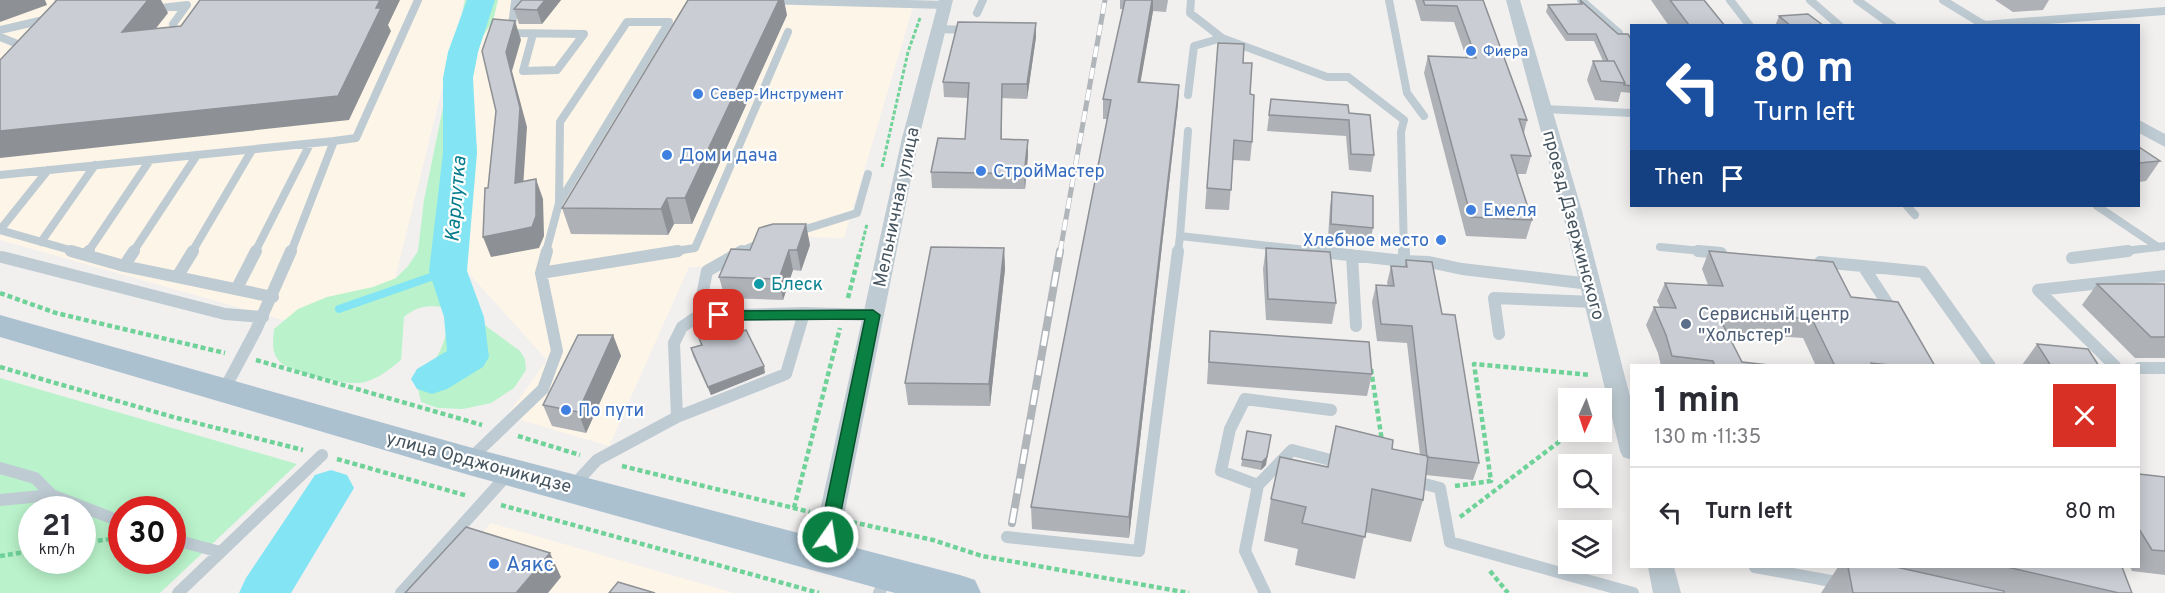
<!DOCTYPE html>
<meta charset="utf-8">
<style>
:root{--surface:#fff;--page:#f2f2f3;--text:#2b2b33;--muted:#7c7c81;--line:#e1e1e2}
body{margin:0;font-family:Overpass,sans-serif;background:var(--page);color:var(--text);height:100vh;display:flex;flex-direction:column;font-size:22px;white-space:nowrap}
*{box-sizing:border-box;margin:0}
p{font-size:20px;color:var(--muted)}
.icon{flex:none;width:33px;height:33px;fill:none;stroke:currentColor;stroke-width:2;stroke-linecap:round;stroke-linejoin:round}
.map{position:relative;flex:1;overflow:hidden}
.sheet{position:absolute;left:1630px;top:364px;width:510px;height:204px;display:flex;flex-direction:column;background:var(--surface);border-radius:0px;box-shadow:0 3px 15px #0003}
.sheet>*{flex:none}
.guide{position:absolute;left:1630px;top:24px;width:510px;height:183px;border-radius:0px;box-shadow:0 3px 15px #0003;background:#1a4fa0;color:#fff;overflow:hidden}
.needle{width:39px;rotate:183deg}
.tools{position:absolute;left:1558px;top:388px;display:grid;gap:12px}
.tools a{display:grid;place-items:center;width:54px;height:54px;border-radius:0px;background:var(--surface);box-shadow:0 3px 15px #0003;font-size:30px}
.speed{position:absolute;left:18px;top:496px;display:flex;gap:12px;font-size:30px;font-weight:700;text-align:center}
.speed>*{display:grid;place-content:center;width:78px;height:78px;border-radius:50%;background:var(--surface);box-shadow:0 3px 15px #0003;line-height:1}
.speed small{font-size:15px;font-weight:400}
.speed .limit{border:9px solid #d22;background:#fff;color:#111}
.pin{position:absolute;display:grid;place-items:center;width:51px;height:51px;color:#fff;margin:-26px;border-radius:12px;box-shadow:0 3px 9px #0006}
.me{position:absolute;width:66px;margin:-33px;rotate:13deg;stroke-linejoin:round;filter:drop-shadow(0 0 4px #0008)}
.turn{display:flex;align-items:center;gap:21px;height:126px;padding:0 24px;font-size:27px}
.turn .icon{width:78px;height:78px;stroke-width:2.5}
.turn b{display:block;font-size:42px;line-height:51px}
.then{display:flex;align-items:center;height:57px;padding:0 24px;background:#0003;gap:12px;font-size:22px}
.round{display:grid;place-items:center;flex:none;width:63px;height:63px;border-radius:0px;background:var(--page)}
.headline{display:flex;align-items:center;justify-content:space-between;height:102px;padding:0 24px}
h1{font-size:36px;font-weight:700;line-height:45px}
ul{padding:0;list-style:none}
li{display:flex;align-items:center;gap:18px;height:90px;padding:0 24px;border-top:2px solid var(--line)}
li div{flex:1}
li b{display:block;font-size:22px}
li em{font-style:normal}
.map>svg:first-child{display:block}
.commercial{fill:#fdf5e7}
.green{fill:#baf3cb;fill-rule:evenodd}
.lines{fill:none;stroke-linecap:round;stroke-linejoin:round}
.stream{stroke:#83e5f3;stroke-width:8}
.river{fill:#83e5f3;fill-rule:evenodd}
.path-far1{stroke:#6fd399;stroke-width:3;stroke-dasharray:4 2;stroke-linecap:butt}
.path{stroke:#6fd399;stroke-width:4.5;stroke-dasharray:5 3;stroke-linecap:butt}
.service-far1{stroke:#becbd2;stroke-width:8}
.service{stroke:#becbd2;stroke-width:12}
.minor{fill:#becbd2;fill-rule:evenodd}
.primary{fill:#acc1d0;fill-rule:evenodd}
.rail-far1-casing{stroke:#b0b5ba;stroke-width:5}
.rail-casing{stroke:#b0b5ba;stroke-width:8}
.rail-far1{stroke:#fff;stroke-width:4;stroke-dasharray:11;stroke-linecap:butt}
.rail{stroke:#fff;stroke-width:5;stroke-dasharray:15;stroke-linecap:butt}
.wall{fill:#aeb1b6}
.shaded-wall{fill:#8d9094}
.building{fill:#caced4;stroke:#8d9094;stroke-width:1.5}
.route{fill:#0b8043;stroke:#07532c;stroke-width:1.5}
.shop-dot{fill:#3f7fe0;stroke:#fff;stroke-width:2}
.culture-dot{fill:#0f9aa8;stroke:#fff;stroke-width:2}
.service-dot{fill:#5c6f8a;stroke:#fff;stroke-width:2}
.labels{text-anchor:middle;stroke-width:4.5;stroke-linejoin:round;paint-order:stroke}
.far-shop-label{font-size:15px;fill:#366cbe;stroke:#fff;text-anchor:start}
.shop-label{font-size:18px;fill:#366cbe;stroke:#fff;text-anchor:start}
.street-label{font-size:18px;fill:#45545e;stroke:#fff}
.culture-label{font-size:18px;fill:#0d838f;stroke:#fff;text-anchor:start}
.service-label{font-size:18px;fill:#4e5e75;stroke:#fff;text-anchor:start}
.water-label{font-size:20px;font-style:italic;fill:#057c8c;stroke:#fff}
.near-shop-label{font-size:21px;fill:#366cbe;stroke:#fff;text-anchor:start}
</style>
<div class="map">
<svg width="2165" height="593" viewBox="0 0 2165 593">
<rect width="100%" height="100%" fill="#f2efef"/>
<path class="commercial" d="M0 0H464L388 307 319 330 0 240Z
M498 0H915L844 238 765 236 753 267H689L609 446 507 416 547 360 464 268 477 149 466 78 483 36 493 21Z
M491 523 734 593H429Z"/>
<path class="green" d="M465 0H498L493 21 483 36 466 78 477 149 464 267 474 310 482 323 520 351 525 359 526 370 514 388 491 403 463 409 438 408 421 402 418 389C431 365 456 336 444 307 427 305 417 306 404 317L401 360C389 370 379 378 365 382 348 387 291 373 279 361 271 352 273 340 274 329L298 309 327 297 373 287 396 278 408 266 418 251 424 200Z
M0 378 297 464 160 593H0ZM32 510H82V561H32ZM122 510H172V561H122Z"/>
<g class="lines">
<path class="stream" d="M339 309 448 271"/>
<path class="river" d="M467 0H495L478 52 473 78 477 153 467 271 484 317 489 357 483 367 447 389 432 394 417 389 411 379 417 369 447 351 444 317 429 271 443 153V78L448 52Z
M331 470 347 475 354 488 291 593H239L246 578 315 475Z"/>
<path class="path-far1" d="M882 167 908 52 920 18
M860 252 867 224"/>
<path class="path" d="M0 293 56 313 225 353
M848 298 860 251
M256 360 482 425
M0 367 173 417 303 450
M1371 369 1382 441
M518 436 580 455
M337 459 468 496
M622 466 810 512
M1455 486 1491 481 1474 364 1591 375
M501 505 819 593
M794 508 840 328
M1460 517 1572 432
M852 522 933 540 982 556 1189 593
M82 543 117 538
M0 556 32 551
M1490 571 1508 593"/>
<path class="service-far1" d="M520 0 515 2 511 33 584 34 557 70 523 71 533 34
M758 0 945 5
M1191 0 1190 13 1222 38
M1389 0 1407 93 1424 116
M1581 0 1619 33
M1730 0 1750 26
M1810 0 1840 26
M1857 0 1893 26
M1943 0 1984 25 2165 11
M152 9 187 5 173 24
M977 13 983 0
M627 22H669L559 203 560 122Z
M937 29 970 30
M0 30 52 18 59 0
M0 37 25 47
M1188 95 1194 46 1222 38 1327 77H1348L1404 120 1401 132 1404 252
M1544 109 1632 113
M334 141 356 138 418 0
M0 175 334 141 291 252
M1907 206 1915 215
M2097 206 2158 247
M0 230 77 252
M0 230 48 170
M793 233 857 213 868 174
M1180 236 1188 131
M41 242 95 165
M1660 247 1713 252
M88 252 150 160
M133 252 197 155
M192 252 252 150
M255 252 310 144
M546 252 559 203
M669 252 695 248 788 32
M739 252 763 242
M1178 252 1180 236 1325 252
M2117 252 2165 246"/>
<path class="service" d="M71 251 124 266 273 297
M1312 251 1404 261
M1404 251V261L1429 262 1462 269 1590 284
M1698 251 1721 253
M86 255 89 251
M1352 255 1356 326
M2 257 225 314 263 317
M2072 258 2128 251
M1820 262 1863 266 1893 312
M124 266 134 251
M1863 266 1923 272 1990 366
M541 273 678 251
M177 277 193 251
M237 288 256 251
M698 316 707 271 742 251
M1499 334 1494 298 1595 302
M2115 366 2038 290 2165 276
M2139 368H2165
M224 390 256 330 291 251
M677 417 674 343 682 327 698 316 804 313
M471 458 543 389 557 351 541 273 547 251
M0 468 35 478 52 495 122 522
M1413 481 1440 488 1450 542 1633 593
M1258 485 1221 471 1230 429 1245 399 1331 410
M572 487 597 460 677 417 786 374 804 313 873 315
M0 500 52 495
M1007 537 1139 551 1178 251
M172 539 220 552
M1755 567 1842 583
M178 593 322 455
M401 593 509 473
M879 593 887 577
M1265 593 1245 551 1258 485 1292 450 1342 463"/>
<path class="minor" d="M939 0H953L919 138 836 556 832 564 823 567 814 564 810 556 902 138Z
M1506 0H1520L1582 211 1632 404V460L1623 457 1620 451 1562 211Z
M1984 20 1992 26 1976 25Z
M2139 120 2165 134V147L2139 133Z
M1648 567H1674L1681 593H1653Z"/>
<path class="primary" d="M0 315 469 447 960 575 975 580 981 593H895L469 475 0 337Z"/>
<defs>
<path id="rail-far1" d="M1060 252 1105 0"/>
<path id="rail" d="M1012 523 1060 251"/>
</defs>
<use href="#rail-far1" class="rail-far1-casing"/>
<use href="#rail" class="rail-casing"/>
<use href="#rail-far1" class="rail-far1"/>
<use href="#rail" class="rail"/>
</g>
<path class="wall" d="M522 0H561L542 24H519L514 9Z
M1120 0H1168L1166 12 1153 11 1140 83 1179 85 1178 104 1129 538 1032 529 1031 507 1108 119H1103V99L1123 9H1120Z
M1415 0H1483L1527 120 1524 133 1531 156 1526 174H1517L1532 220 1526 239 1466 236 1424 73 1428 56 1466 57 1454 22 1421 21Z
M1580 0 1618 34 1632 41V93L1621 92 1618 102 1595 100 1587 80 1593 61H1603L1594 41H1566L1546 12 1548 5 1579 4Z
M1651 0H1704L1725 26H1669Z
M1995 0H2049L2043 10 2013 12Z
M787 15 692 224H674L668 235 571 234 562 208Z
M1779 16 1824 26H1775Z
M1036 37 1027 99 1002 98V139L1028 155 1025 189 932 188 931 172 965 139 968 98 944 97 943 82Z
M1218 43 1243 63 1250 94 1252 142 1250 161 1233 160 1229 210 1205 209Z
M1271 99 1349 113 1374 155 1371 172 1349 170 1346 136 1267 131Z
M2139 147 2160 161 2146 181 2139 182Z
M1332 192 1373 228 1370 243 1328 238 1330 206Z
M810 245 801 271 793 270 783 300 725 298 719 277 750 250Z
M1004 248 1005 269 990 406 908 405 905 383Z
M1266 248 1336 303 1332 324 1266 320 1263 269Z
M1709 251 1851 297 1935 366H1816L1803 338 1727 333 1742 362 1778 366H1661L1658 353 1646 325 1654 307H1660L1657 301 1665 283 1708 285 1702 269Z
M1406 260 1442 314 1479 463 1473 480 1426 475 1423 500 1411 542 1365 532 1355 579 1295 565 1298 549 1264 541 1271 499 1328 467 1392 449 1420 455 1407 343 1377 341 1372 302 1376 285 1388 286 1387 283 1391 266 1404 267Z
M2097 284H2165V358H2135L2082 305Z
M696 331 730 336 765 373 711 395 693 356 691 348 701 345Z
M1210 331 1372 374 1367 396 1207 384Z
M613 335 621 356 586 433 552 426 543 405Z
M2037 344 2099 366H2022V365Z
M1247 431 1266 465 1261 470 1241 466Z
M2139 474 2165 477V575L2132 571 2130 567H2139Z
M1838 567H2122L2132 593H1821Z"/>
<path class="shaded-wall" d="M0 0H45L47 5 0 22Z
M148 0H161L168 13 135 55 122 32Z
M380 0H400L388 25 391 31 349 120 0 158V131Z
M545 0H561L542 24 537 10Z
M779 0H784L787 15 692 224 685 198Z
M1152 0H1153V11L1137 102 1138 82Z
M515 21 521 40 512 71 527 127 522 203 515 183 506 52Z
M1036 23V37L1027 99V84Z
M1179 85 1178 104 1129 538V517Z
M1028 140V155L1025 189 1024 174Z
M536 179 543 199 544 236 539 248 491 257 483 237Z
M667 198 674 224 668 235 661 209Z
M806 224 810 245 801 271 797 250Z
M1004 248 1005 269 990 406 989 384Z
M789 250 793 270 783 300 779 279Z
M613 335 621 356 586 433 578 412Z
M764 366 765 373 711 395 708 387Z
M1271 435 1266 465 1261 470 1262 462Z
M550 553 561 577 548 593H516Z"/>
<path class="building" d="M57 0H148L122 32 181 26 200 0H380L376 8H381L338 96 0 131V60Z
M522 0H545L537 10 514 9Z
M688 0H779L685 198H667L661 209 562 208Z
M1125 0H1152L1138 82 1179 85 1129 517 1031 507 1111 100 1103 99Z
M1423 0H1483L1527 120 1519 119 1531 156 1511 155 1532 220 1471 217 1428 56 1476 58 1457 6 1425 5Z
M1580 0 1618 34H1628L1632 41V86L1624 85 1625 83 1614 61H1608L1596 34H1568L1548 5 1582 4Z
M1670 0H1704L1725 26H1673L1689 25Z
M1808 14 1824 26H1791L1779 16Z
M493 19 515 21 506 52 520 108 515 183 536 179V216L532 227 483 237 485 188H488L496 111 482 51Z
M958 22 1036 23 1027 84H1002L1001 139 1028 140 1024 174 931 172 938 138 965 139 969 83 943 82Z
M1218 43 1244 44 1243 63H1252L1250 94 1254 95 1252 142 1234 140 1231 190 1207 188Z
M1593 61H1614L1625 83 1601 81Z
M1271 99 1348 105 1349 113 1370 115 1374 155 1351 154 1349 120 1269 115Z
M2139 147 2160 161 2139 163Z
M1332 192 1373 196V228L1331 224Z
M773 224H806L797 250H789L779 279 719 277 731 249 750 250 759 228Z
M931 247 1004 248 989 384 905 383Z
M1266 248 1330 252 1336 303 1268 299Z
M1709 251 1833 262 1851 297 1898 302 1935 366H1900L1871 363 1872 366H1835L1812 319 1717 313 1742 362 1778 366H1715L1713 361 1672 356 1666 335 1654 307 1676 308 1665 283 1723 286Z
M1406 260 1432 262 1442 314 1455 315 1479 463 1427 457 1412 326 1381 324 1376 285 1394 286 1391 266 1407 267Z
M2097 284H2165V337H2151Z
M724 322 730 336 746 330 764 366 708 387 691 348 702 345 696 331Z
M1210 331 1369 342 1372 374 1209 362Z
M578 335H613L578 412 543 405Z
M2037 344 2088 349 2099 366H2051Z
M1336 426 1393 440 1392 449 1428 456 1423 500 1372 489 1365 537 1302 523 1306 507 1271 499 1280 457 1328 467Z
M1247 431 1271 435 1267 457 1262 462 1242 459Z
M2139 474 2165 477V551L2152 550 2139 529Z
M466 527 550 553 516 593H405Z
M1848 567H1896L2004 591V593H1853Z
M2007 567H2122L2132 593H2119Z
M618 582 655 593H609Z"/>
<path class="route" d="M873 310 880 315 836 537 834 541 828 543 822 541 819 537 865 319 719 320 712 315 719 311Z"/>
<g class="shop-dot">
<circle cx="1471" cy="51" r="6"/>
<circle cx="698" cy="94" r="6"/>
<circle cx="667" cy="155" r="6"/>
<circle cx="981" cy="171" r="6"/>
<circle cx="1471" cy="210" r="6"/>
<circle cx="1441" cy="240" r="6"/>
<circle cx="566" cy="410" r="6"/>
<circle cx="494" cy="564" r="6"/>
</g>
<circle class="culture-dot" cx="759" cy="284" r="6"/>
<circle class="service-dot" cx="1686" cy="324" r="6"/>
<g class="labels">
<g class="far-shop-label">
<text x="1483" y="56">Фиера</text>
<text x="710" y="99">Север-Инструмент</text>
</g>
<g class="shop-label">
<text x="679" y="161">Дом и дача</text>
<text x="993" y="177">СтройМастер</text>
<text x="1483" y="216">Емеля</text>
<text x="1429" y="246" text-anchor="end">Хлебное место</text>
<text x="578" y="416">По пути</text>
</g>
<g class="street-label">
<text transform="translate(896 207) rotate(-78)" y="6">Мельничная улица</text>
<text transform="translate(1574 225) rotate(75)" y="6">проезд Дзержинского</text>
<text transform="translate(479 462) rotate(15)" y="6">улица Орджоникидзе</text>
</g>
<g class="culture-label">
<text x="771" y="290">Блеск</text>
</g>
<g class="service-label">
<text x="1698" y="320">Сервисный центр<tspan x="1698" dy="21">"Хольстер"</tspan></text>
</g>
<g class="water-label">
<text transform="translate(455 199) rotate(-85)" y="7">Карлутка</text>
</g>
<g class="near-shop-label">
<text x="506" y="571">Аякс</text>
</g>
</g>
</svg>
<div class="tools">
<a><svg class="needle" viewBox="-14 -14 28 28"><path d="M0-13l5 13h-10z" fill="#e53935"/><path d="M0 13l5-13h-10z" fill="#7c7c81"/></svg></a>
<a><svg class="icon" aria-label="search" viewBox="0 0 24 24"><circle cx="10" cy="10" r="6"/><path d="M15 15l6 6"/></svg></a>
<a><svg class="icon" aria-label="layers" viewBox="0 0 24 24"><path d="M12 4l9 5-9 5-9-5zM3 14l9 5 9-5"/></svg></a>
</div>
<div class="speed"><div>21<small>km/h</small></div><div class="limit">30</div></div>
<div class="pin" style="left:719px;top:315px;background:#d93025"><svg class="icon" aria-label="arrive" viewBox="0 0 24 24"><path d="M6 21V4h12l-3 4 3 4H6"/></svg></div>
<svg class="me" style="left:828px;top:537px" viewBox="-20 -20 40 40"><circle r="17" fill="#0b8043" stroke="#fff" stroke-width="3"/><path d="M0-11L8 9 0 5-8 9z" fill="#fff"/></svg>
<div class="guide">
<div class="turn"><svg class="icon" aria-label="left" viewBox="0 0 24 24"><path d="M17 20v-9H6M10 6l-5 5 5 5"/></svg><div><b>80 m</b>Turn left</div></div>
<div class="then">Then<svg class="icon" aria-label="arrive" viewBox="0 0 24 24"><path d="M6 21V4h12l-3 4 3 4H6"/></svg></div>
</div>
<section class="sheet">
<div class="headline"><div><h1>1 min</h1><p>130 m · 11:35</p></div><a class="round" style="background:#d93025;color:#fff"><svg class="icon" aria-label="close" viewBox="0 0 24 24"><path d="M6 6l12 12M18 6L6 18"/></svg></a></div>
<ul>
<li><svg class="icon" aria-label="left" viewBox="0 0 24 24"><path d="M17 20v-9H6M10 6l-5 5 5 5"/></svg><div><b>Turn left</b></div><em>80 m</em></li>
</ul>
</section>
</div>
